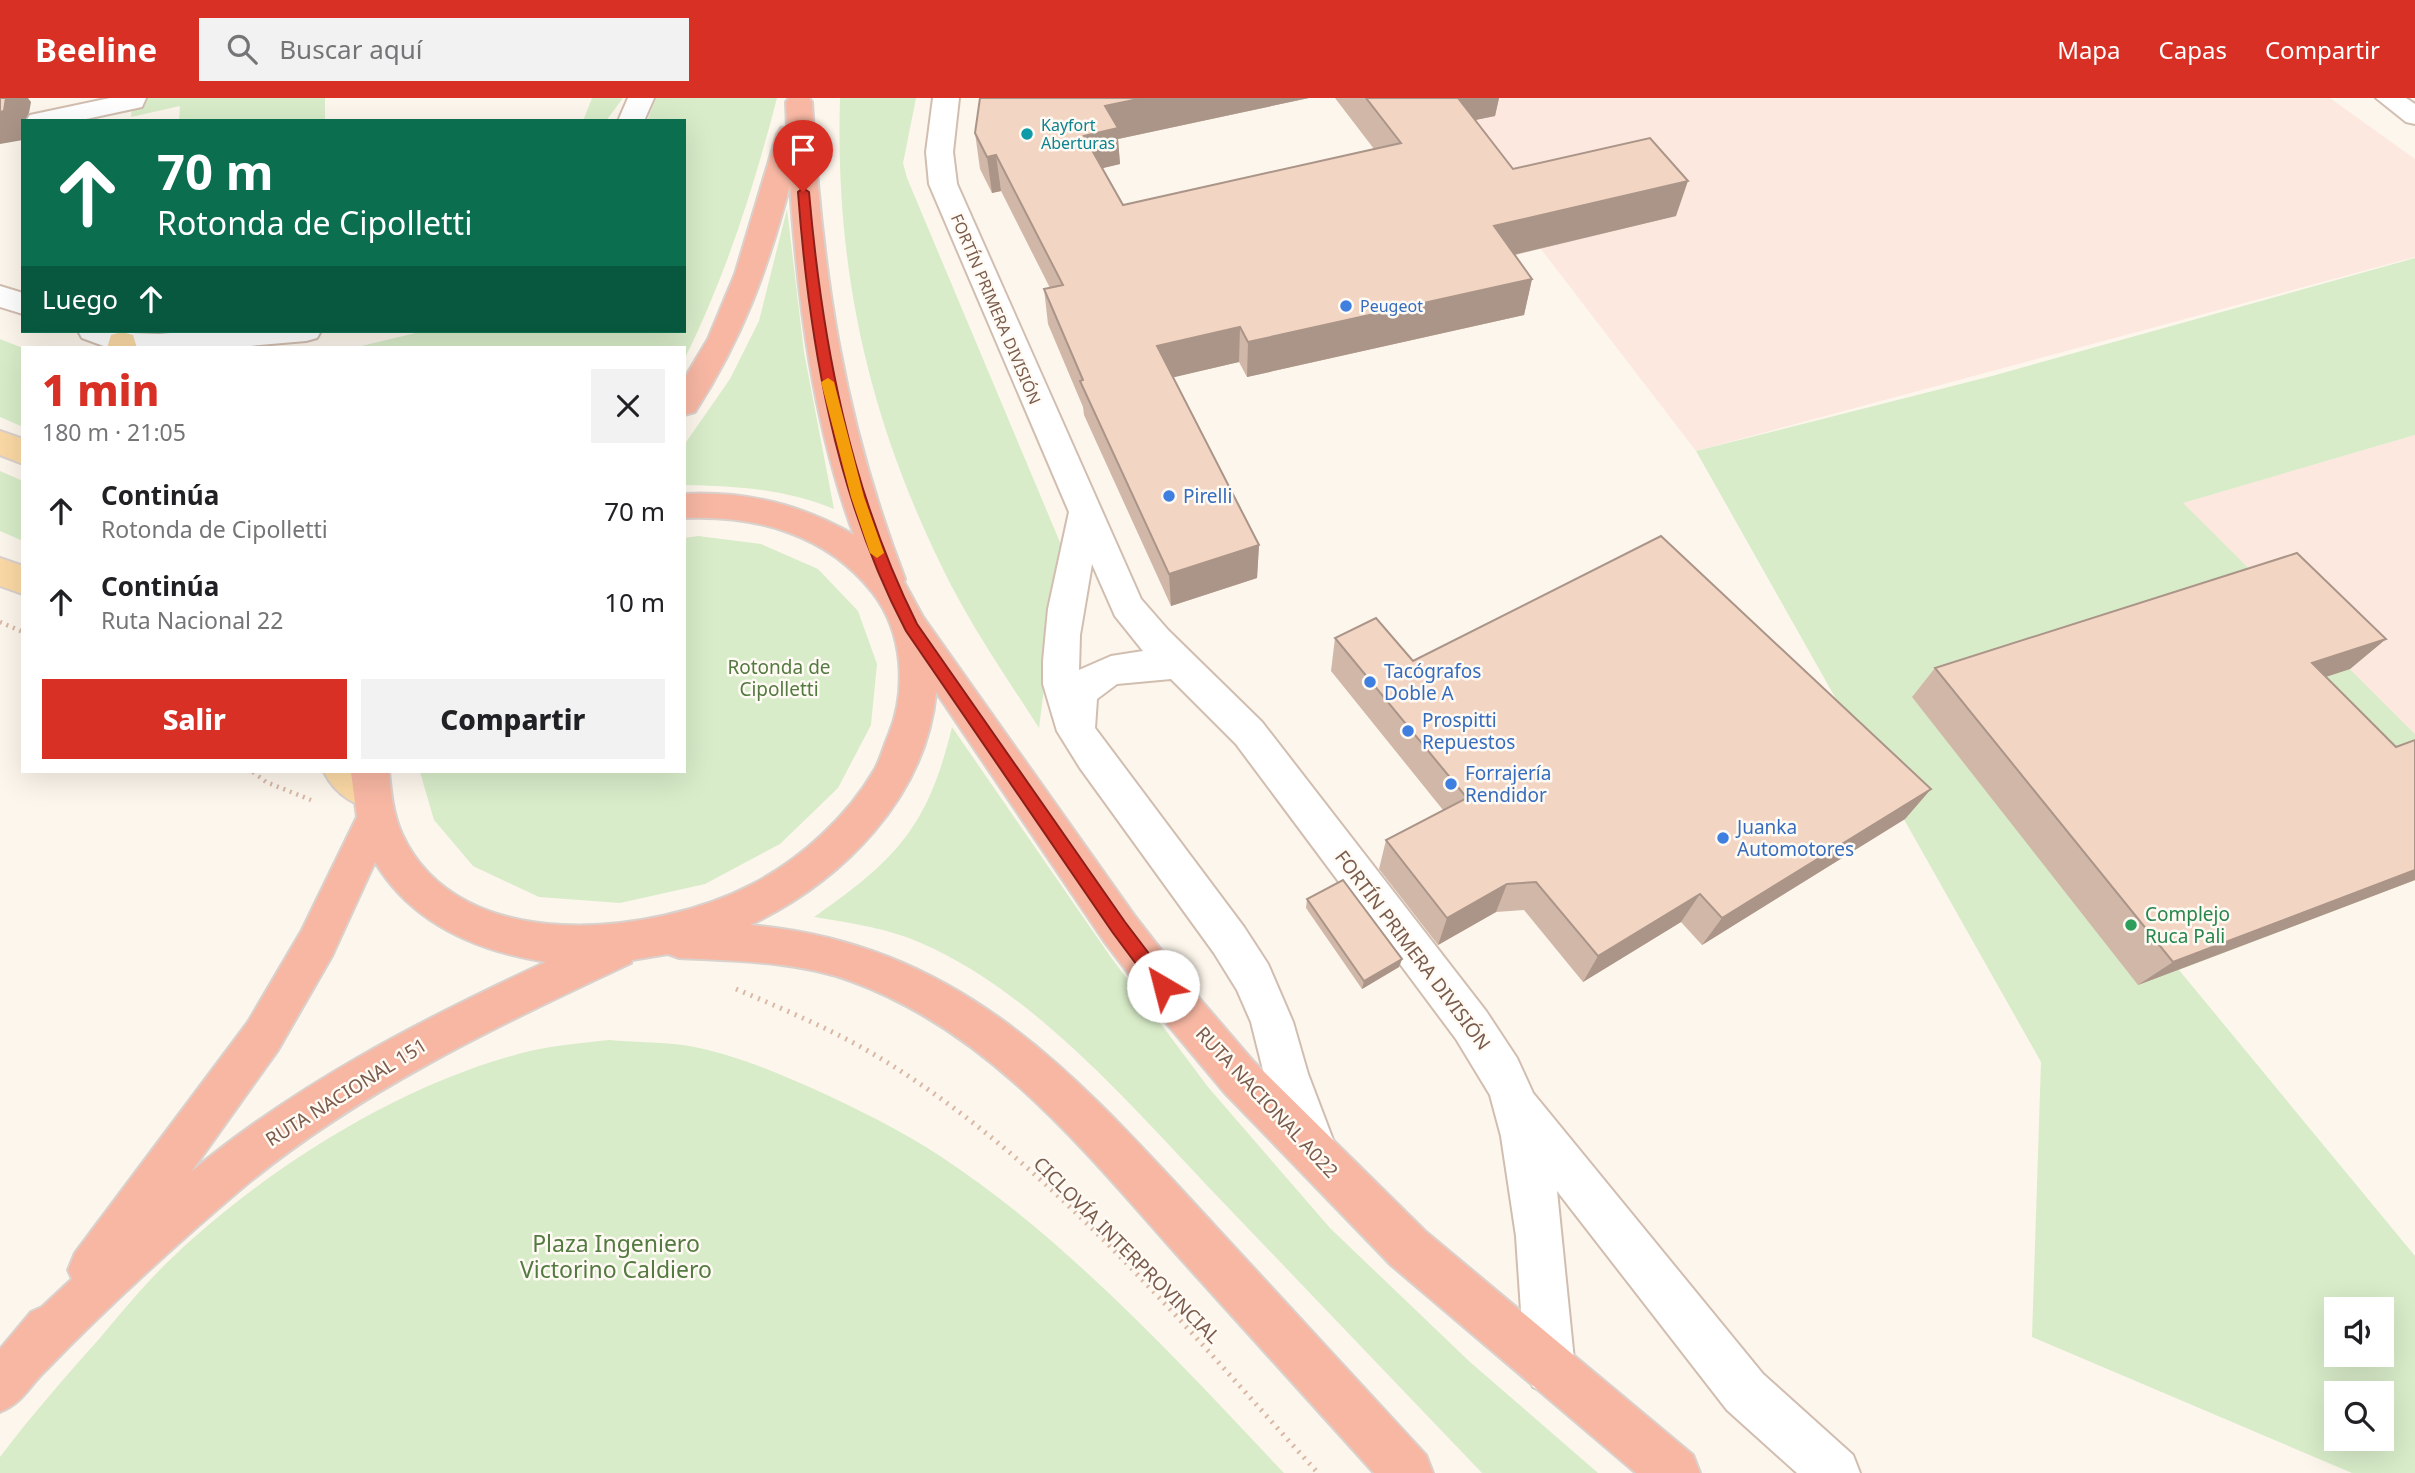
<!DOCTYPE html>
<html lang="es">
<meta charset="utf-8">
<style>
:root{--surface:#fff;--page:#f2f2f2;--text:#202124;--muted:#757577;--accent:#d93025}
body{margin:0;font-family:"Noto Sans",sans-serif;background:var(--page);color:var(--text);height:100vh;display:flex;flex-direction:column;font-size:26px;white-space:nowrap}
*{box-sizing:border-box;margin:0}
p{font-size:23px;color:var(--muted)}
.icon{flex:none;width:38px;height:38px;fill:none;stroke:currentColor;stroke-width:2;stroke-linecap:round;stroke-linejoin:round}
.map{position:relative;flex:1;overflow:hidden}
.panel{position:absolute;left:21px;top:248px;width:665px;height:427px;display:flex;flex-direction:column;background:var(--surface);border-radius:0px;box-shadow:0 7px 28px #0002}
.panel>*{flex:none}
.banner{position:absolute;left:21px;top:21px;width:665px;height:214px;border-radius:0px;box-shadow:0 7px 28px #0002;background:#0b6e4f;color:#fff;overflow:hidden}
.buttons{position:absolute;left:2324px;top:1199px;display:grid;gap:14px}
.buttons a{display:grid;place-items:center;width:70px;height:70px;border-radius:0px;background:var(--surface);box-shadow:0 7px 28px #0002;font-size:35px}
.pin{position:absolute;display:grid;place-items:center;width:60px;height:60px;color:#fff;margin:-72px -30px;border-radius:50% 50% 50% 0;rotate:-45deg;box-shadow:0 0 7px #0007}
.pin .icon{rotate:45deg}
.me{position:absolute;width:77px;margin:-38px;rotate:323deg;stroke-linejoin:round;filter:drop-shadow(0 0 5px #0008)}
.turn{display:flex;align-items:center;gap:24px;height:147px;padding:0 21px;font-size:32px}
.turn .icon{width:91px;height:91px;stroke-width:2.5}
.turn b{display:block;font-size:49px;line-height:60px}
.then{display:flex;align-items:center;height:66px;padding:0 21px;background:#0003;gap:14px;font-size:26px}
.round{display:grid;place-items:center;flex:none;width:74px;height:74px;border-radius:0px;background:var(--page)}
.summary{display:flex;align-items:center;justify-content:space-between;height:119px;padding:0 21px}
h1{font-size:42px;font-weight:800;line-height:52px;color:var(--accent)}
.button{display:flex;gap:14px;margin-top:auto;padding:14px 21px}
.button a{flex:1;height:80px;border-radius:0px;background:var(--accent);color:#fff;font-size:28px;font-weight:800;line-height:80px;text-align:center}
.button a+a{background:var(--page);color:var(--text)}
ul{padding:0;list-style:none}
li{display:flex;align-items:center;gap:21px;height:91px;padding:0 21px}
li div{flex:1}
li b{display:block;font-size:26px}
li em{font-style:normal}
header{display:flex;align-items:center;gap:42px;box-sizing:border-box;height:98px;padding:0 35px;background:var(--accent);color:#fff}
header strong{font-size:33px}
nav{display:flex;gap:38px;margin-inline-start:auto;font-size:24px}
.search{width:490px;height:63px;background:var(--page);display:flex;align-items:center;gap:18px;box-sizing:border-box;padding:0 24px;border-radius:0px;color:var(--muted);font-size:26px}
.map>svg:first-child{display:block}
.commercial{fill:#fde8e0}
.green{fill:#d8ecc9;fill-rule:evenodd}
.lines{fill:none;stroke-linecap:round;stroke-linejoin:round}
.minor-casing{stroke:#d1beb0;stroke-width:4}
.major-casing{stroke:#dad1cd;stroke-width:4}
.highway-casing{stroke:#dad1cd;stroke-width:4}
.path-far1{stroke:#d9b8a5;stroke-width:4.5;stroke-dasharray:2 5;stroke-linecap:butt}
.path{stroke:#d9b8a5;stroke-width:5;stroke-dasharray:2 6;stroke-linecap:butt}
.minor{fill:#fff;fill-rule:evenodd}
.major{fill:#fbd9a5;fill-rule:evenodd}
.highway{fill:#f7b7a3;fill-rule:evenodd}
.wall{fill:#d1b7a8}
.shaded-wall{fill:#aa9588}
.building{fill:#f3d5c3;stroke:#aa9588;stroke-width:2}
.route{fill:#d93025;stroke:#8d1f18;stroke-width:2}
.slow{fill:#f59e0b}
.culture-dot{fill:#0f9aa8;stroke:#fffaf3;stroke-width:2.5}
.shop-dot{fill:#3f7fe0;stroke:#fffaf3;stroke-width:2.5}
.leisure-dot{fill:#2e9e5b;stroke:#fffaf3;stroke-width:2.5}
.labels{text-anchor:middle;stroke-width:5;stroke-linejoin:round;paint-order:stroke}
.far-culture-label{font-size:16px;fill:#0d838f;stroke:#fffaf3;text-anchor:start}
.far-shop-label{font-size:16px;fill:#366cbe;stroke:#fffaf3;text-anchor:start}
.far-street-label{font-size:16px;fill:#7a5c4d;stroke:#fffaf3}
.shop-label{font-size:19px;fill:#366cbe;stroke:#fffaf3;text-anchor:start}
.park-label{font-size:19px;fill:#537a41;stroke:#fffaf3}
.leisure-label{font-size:19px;fill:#27864d;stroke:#fffaf3;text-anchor:start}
.street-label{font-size:19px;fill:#7a5c4d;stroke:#fffaf3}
.near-park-label{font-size:23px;fill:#537a41;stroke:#fffaf3}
</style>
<header>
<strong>Beeline</strong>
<div class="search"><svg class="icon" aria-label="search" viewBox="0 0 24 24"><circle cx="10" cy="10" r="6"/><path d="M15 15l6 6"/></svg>Buscar aquí</div>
<nav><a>Mapa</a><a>Capas</a><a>Compartir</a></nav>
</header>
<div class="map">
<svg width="2415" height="1375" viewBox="0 0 2415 1375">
<rect width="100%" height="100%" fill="#fdf6ec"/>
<path class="commercial" d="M1425 0H2330L2415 61V159L1696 353Z
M2415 337V636L2182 405Z"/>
<path class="green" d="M133 0H325V23H179L180 8 131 19Z
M592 0H623L606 23H583Z
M656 0H777C754 89 725 180 684 262V250H353L424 233H684V23H647Z
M840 0H916L903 65 907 80 1062 449 1039 630C1005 577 968 524 941 467 867 315 835 168 840 0Z
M787 111 804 254 834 411C785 391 737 388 684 387V347L730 281 759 223Z
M2415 160V337L2183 405 2415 636V782L2179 872 2415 1158V1375H2352L2032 1239 2041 964 1696 353 1992 278ZM2336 1211H2382V1256H2336ZM2336 1295H2382V1340H2336Z
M0 241 23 250V329L0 319Z
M0 373 23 383V443L0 433Z
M698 438 761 446 818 471 858 513 877 566 871 627 838 690 780 746 705 786 620 805 539 799 473 768 434 722 420 674H684V440Z
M952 629 1110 858 1208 989 1330 1130 1470 1264 1598 1375H1482C1394 1283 1306 1191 1218 1099 1134 1011 1035 894 921 845 887 830 851 825 814 819 896 762 928 729 952 629Z
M609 942C633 944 659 944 683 947 728 954 773 973 814 991 857 1011 901 1032 940 1058 1068 1142 1180 1265 1284 1375H0V1359C31 1318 65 1279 99 1241 123 1213 147 1183 174 1158 268 1069 403 984 530 953 555 947 583 945 609 942Z"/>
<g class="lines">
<defs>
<path id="minor" d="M110 0H146L142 9 77 23H26L30 17Z
M628 0H654L644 23H618Z
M933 0H959L953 54 957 86 1141 501 1168 532 1262 624 1486 913 1517 960 1533 995 1763 1276 1853 1357 1860 1375H1797L1727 1312 1557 1093 1575 1272 1567 1289 1550 1297 1533 1289 1525 1272 1516 1138 1501 1038 1490 997 1456 941 1236 646 1171 581 1117 586 1097 601 1095 630 1244 829 1268 866 1293 924 1308 976 1338 1055 1331 1071 1315 1077 1299 1071 1264 976 1251 924 1237 892 1214 855 1080 670 1057 633 1043 586V563L1048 511 1069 414 929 86 926 54ZM1092 466 1115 518 1143 553 1111 558 1079 572 1080 537Z
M2376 0H2406L2415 6V26L2406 24Z
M0 188 23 195V216L0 209Z
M78 233 159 236 193 233H321L317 240 306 243 226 250H109L82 240Z"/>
<path id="major" d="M122 234 133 237 137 250H107L111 237Z
M0 333 23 341V366L0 357Z
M0 460 23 468V496L0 488Z
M324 674C351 673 375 667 389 695L384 707C360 715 335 696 324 674Z"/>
<path id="highway" d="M789 0H809L812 4C822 175 843 320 905 481L904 484 923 519 1134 817 1193 893 1254 964 1425 1133 1693 1357 1700 1375H1636L1391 1167 1224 994 1163 921 1104 843 936 594C926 700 842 783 750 827 965 846 1078 980 1215 1128 1285 1204 1356 1281 1426 1357L1433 1375H1374C1309 1303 1244 1231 1179 1159 1085 1053 989 933 851 883 798 863 736 863 679 860L668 856 632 862 631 865C495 929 357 994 241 1091 174 1148 107 1209 46 1272 28 1289 24 1304 0 1314V1251L31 1214 42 1209 72 1181 68 1172 75 1155 248 924 302 832 357 719 351 674H389C391 695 393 716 402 736 459 860 654 838 753 786 801 761 848 718 875 671 881 660 884 647 889 636 907 591 903 534 873 495 827 436 756 417 684 420V396C746 393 801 406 854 437 813 326 798 205 790 87 767 173 743 239 695 314L684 317V281L708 241 735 176 777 36 781 30 787 29 786 4ZM375 764C412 826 477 853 546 864 421 922 298 985 191 1074L278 952 332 858Z"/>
</defs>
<use href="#minor" class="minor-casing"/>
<use href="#major" class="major-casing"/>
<use href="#highway" class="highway-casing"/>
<path class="path-far1" d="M0 524 23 534
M253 674 266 684 311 702"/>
<path class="path" d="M736 891C783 911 831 931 875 957 1050 1062 1182 1226 1318 1375"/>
<use href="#minor" class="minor"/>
<use href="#major" class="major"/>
<use href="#highway" class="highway"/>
</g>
<path class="wall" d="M980 0H1309L1118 41 1120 66 1102 70 1123 107 1374 51 1335 0H1499L1495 18 1475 22 1513 71 1676 118 1515 157 1532 181 1524 217 1247 279 1239 264 1173 279 1259 447 1257 480 1171 508 1084 317 1083 309 1048 226 1044 191 1050 190 1001 93 992 95 980 71 975 35Z
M1335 540 1413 563 1931 691 1905 721 1702 847 1681 824 1583 884 1524 812 1496 814 1438 847 1379 771 1386 742 1443 712 1331 573Z
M2386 541 2350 571 2325 579 2415 782 2138 887 1912 599 1935 570Z
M1307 801 1402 861 1399 869 1362 891 1306 810Z"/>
<path class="shaded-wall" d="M5 0H28L31 4 29 15 25 22V23H23V42L0 46V14Z
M1143 0H1309L1118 41 1120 66 1087 74 1084 38 1105 8Z
M1451 0H1499L1495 18 1446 28Z
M996 57 1001 93 992 95 987 59Z
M1688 83 1676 118 1487 163 1494 128Z
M1532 181 1524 217 1247 279 1248 244Z
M1240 229 1239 264 1158 283 1157 248Z
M1259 447 1257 480 1171 508 1169 476Z
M2386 541 2350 571 2277 595 2312 565Z
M1931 691 1905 721 1702 847 1722 820Z
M2415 772V782L2138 887 2173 864Z
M1507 786 1496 814 1438 847 1447 820Z
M1700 796 1681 824 1583 884 1598 858Z
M1402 861 1399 869 1362 891 1364 883Z"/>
<path class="building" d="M0 0H6L4 13 0 14Z
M980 0H1143L1105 8 1118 30 1084 38 1123 107 1401 45 1366 0H1458L1513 71 1650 40 1688 83 1494 128 1532 181 1248 244 1240 229 1157 248 1259 447 1169 476 1080 283 1083 282 1044 191 1063 187 996 57 987 59 975 35Z
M1661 438 1931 691 1722 820 1700 796 1598 858 1536 784 1507 786 1447 820 1386 742 1467 700 1335 540 1376 520 1413 563Z
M2297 455 2386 541 2312 565 2396 649 2415 642V772L2173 864 1935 570Z
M1343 782 1402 861 1364 883 1307 801Z"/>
<path class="route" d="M803 90 809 94C822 243 849 390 917 526L1125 824 1169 882 1172 888 1169 894 1163 896 1157 894 1113 835 906 533C835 398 809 244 798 94Z"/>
<path class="slow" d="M828 280 834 284 864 399 884 455 877 460 870 455 851 399 821 284Z"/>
<circle class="culture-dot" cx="1027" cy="36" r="7"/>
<g class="shop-dot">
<circle cx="1346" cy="208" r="7"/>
<circle cx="1169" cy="398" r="7"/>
<circle cx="1370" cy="584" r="7"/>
<circle cx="1408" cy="633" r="7"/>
<circle cx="1451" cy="686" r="7"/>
<circle cx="1723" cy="740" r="7"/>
</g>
<circle class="leisure-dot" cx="2131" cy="827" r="7"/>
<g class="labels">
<g class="far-culture-label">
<text x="1041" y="33">Kayfort<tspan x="1041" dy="18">Aberturas</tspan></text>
</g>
<g class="far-shop-label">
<text x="1360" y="214">Peugeot</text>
</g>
<g class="far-street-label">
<text transform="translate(996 211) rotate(67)" y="6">FORTÍN PRIMERA DIVISIÓN</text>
</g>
<g class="shop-label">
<text x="1183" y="405">Pirelli</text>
<text x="1384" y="580">Tacógrafos<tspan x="1384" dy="22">Doble A</tspan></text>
<text x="1422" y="629">Prospitti<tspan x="1422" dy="22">Repuestos</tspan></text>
<text x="1465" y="682">Forrajería<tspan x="1465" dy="22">Rendidor</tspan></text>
<text x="1737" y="736">Juanka<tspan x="1737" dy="22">Automotores</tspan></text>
</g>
<g class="park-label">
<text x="779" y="576">Rotonda de<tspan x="779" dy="22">Cipolletti</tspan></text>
</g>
<g class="leisure-label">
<text x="2145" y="823">Complejo<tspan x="2145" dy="22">Ruca Pali</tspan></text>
</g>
<g class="street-label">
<text transform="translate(1413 852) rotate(53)" y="7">FORTÍN PRIMERA DIVISIÓN</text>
<text transform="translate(346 994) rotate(-32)" y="7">RUTA NACIONAL 151</text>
<text transform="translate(1267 1004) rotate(47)" y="7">RUTA NACIONAL A022</text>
<text transform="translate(1127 1152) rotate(45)" y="7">CICLOVÍA INTERPROVINCIAL</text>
</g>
<g class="near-park-label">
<text x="616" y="1154">Plaza Ingeniero<tspan x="616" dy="26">Victorino Caldiero</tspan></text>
</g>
</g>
</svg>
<div class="buttons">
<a><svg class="icon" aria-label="sound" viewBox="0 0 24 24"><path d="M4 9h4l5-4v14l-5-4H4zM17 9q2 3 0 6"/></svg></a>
<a><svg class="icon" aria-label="search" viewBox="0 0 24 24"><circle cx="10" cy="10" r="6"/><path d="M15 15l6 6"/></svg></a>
</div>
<div class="pin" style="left:803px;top:94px;background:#d93025"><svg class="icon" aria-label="arrive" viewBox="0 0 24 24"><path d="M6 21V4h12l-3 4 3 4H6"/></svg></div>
<svg class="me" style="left:1163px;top:888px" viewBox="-20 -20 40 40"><circle r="19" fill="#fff"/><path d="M0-13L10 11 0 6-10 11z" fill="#d93025"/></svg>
<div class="banner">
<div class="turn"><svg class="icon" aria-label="ahead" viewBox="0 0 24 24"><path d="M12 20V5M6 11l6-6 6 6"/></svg><div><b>70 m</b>Rotonda de Cipolletti</div></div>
<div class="then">Luego<svg class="icon" aria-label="ahead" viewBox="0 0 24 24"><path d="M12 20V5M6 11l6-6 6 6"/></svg></div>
</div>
<section class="panel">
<div class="summary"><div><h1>1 min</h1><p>180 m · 21:05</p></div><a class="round"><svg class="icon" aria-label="close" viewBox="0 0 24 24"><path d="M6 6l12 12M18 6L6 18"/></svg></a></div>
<ul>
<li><svg class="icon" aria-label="ahead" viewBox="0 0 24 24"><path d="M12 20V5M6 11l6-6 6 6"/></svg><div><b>Continúa</b><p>Rotonda de Cipolletti</p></div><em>70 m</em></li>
<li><svg class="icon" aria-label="ahead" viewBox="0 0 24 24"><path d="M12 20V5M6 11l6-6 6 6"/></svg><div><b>Continúa</b><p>Ruta Nacional 22</p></div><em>10 m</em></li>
</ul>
<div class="button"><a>Salir</a><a>Compartir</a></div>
</section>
</div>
